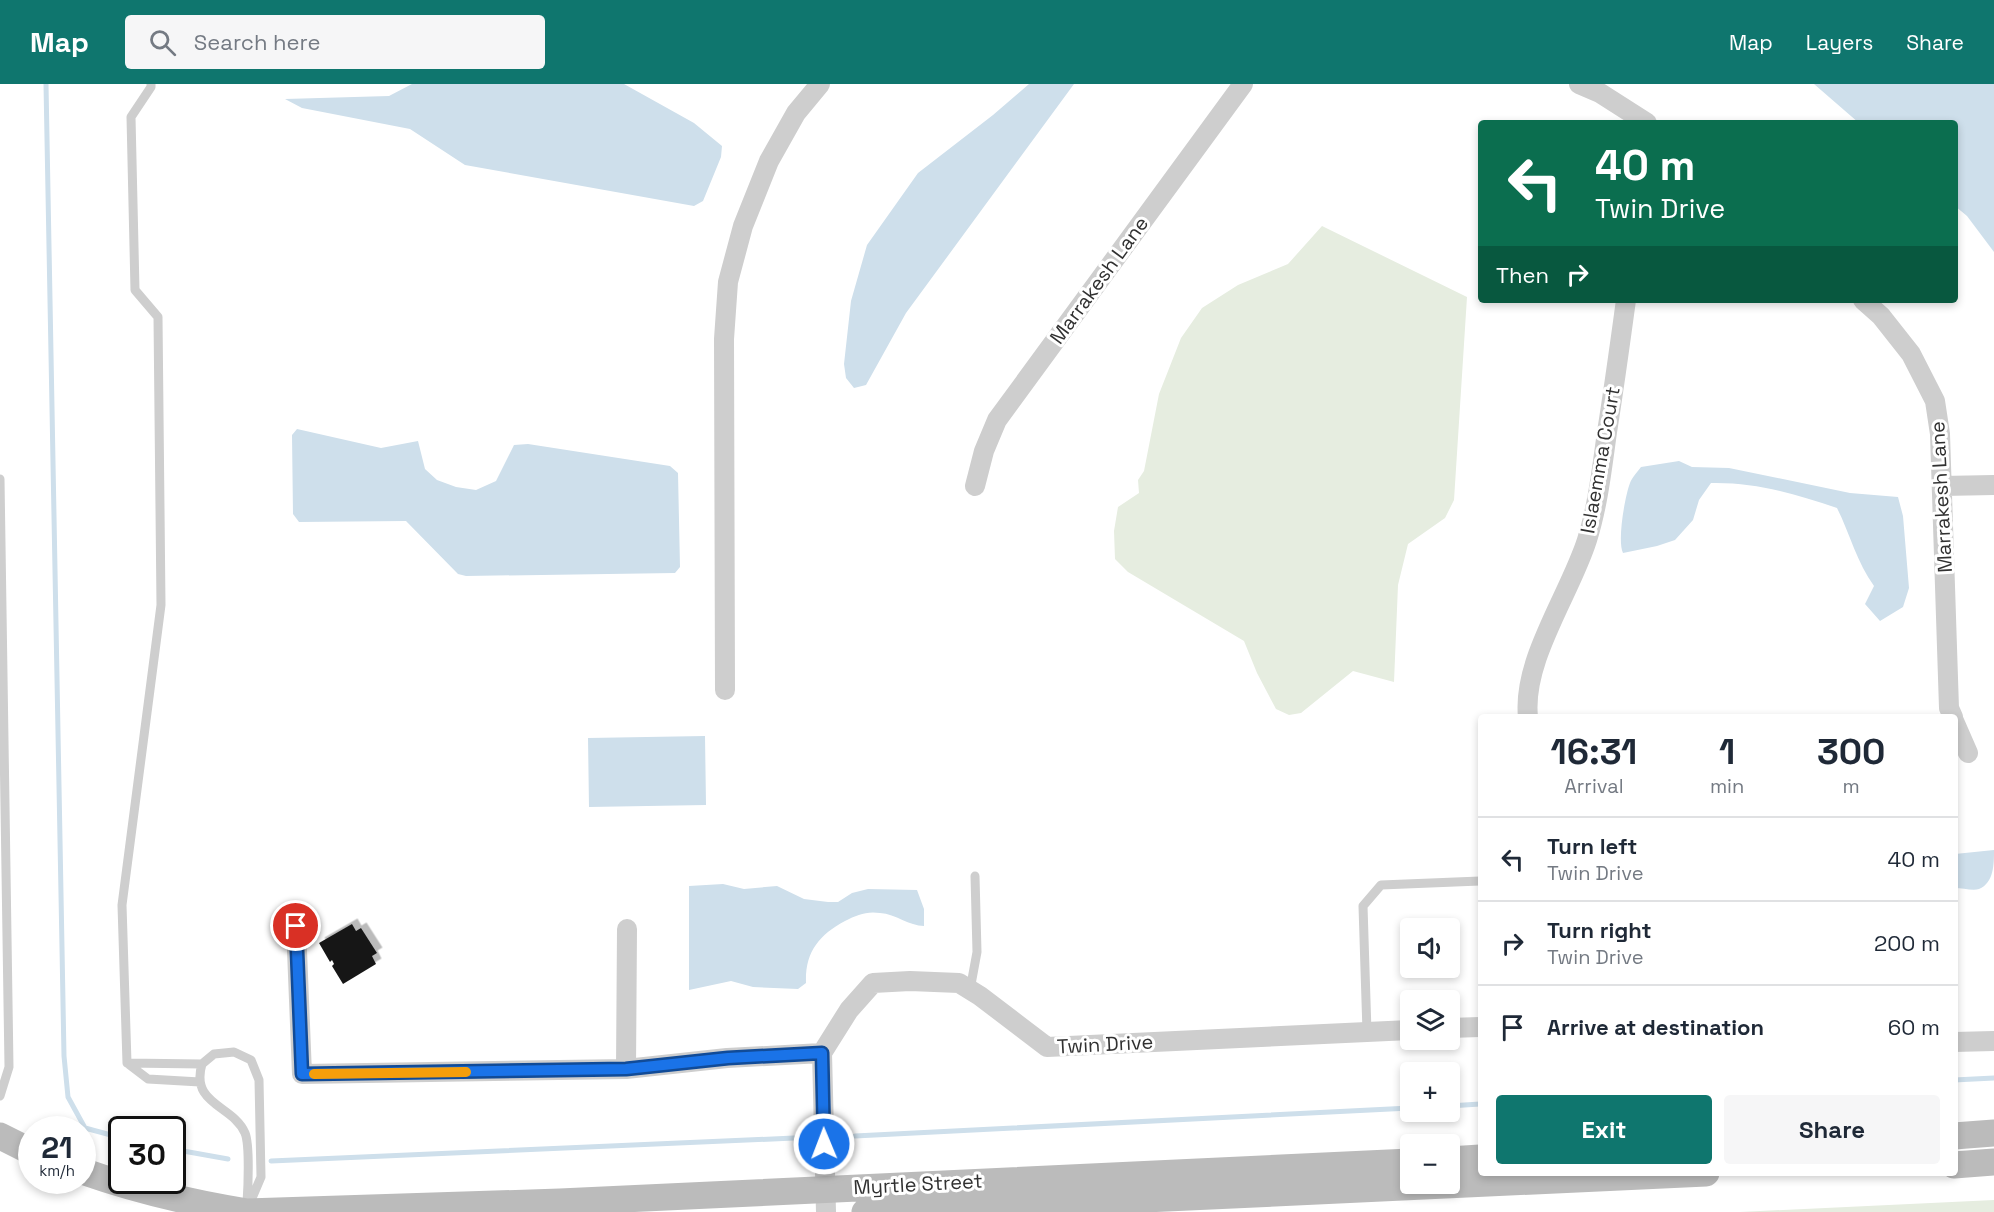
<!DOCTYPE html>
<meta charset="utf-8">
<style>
:root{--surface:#fff;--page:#f6f6f7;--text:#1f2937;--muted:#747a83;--line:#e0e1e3;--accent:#0f766e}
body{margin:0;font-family:"Space Grotesk",sans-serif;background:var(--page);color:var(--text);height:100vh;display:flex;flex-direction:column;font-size:22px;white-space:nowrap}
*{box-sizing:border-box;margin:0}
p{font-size:20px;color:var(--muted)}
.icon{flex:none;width:33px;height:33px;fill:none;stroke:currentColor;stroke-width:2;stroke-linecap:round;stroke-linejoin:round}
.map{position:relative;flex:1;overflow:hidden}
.details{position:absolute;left:1478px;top:630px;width:480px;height:462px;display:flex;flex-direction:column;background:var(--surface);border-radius:6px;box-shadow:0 3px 9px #0003}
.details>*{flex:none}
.hud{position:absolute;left:1478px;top:36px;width:480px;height:183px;border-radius:6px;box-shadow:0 3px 9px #0003;background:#0b6e4f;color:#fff;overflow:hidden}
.tools{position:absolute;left:1400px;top:834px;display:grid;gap:12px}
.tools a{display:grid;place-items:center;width:60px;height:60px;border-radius:6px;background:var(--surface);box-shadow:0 3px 9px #0003;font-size:30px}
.speed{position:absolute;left:18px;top:1032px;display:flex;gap:12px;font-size:30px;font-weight:700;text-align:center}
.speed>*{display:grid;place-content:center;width:78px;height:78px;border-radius:50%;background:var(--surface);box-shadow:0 3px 9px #0003;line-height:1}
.speed small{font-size:15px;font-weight:400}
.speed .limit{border:3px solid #111;border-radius:9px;background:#fff;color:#111}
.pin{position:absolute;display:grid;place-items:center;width:51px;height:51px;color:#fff;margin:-26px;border:3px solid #fff;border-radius:50%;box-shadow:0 2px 6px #0007}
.me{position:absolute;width:66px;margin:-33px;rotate:359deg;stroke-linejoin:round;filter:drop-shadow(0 0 4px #0008)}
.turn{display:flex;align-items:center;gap:21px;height:126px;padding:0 18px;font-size:27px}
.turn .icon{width:78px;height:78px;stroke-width:2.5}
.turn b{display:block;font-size:42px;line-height:51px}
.then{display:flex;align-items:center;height:57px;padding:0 18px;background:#0003;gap:12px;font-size:22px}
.eta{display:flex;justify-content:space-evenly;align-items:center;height:102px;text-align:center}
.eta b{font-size:36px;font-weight:700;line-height:42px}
.button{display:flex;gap:12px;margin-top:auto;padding:12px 18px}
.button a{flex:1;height:69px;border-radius:6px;background:var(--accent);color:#fff;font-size:24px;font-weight:700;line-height:69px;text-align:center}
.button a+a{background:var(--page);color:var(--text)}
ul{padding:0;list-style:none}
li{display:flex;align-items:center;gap:18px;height:84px;padding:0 18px;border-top:2px solid var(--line)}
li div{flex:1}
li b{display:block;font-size:22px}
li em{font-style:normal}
header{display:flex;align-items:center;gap:36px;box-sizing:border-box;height:84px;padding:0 30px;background:var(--accent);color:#fff}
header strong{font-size:28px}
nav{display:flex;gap:33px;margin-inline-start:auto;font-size:21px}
.search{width:420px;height:54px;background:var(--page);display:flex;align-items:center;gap:15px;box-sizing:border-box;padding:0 21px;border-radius:6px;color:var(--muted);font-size:22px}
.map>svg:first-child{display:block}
.green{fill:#e6ede0}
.water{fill:#cedfeb}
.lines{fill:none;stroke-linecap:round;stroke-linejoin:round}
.stream{stroke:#cedfeb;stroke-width:5}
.building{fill:#181818;filter:url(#shadow)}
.lane{stroke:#cecece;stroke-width:9}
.street{stroke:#cecece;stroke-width:20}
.secondary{stroke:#bbb;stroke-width:27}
.route-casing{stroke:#114b97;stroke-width:15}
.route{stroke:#1a73e8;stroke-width:10}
.slow{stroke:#f59e0b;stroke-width:10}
.labels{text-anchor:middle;stroke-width:6;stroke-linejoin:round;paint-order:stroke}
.street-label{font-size:20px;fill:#313131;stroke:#fff}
</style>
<header>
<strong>Map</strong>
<div class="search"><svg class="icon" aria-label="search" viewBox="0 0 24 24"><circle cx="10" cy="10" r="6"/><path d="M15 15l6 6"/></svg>Search here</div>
<nav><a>Map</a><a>Layers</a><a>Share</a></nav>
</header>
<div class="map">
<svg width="1994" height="1128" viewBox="0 0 1994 1128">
<defs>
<filter id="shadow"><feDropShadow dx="5.5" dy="-5.5" stdDeviation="0" flood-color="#0004"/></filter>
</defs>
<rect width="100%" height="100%" fill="#fff"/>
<path class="green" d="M1322 142 1467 213 1454 416 1445 434 1408 460 1398 501 1394 598 1353 587 1301 629 1289 631 1276 625 1257 589 1244 557 1128 488 1115 475 1114 447 1118 423 1139 409 1138 396 1144 387 1159 310 1181 254 1202 224 1238 201 1288 180Z
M1994 1116V1128H1740Z"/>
<path class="water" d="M412 0H624L694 39 722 62 721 73 703 117 694 122 465 81 410 45 302 24 285 15 389 12Z
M1029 0H1074L906 229 866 301 854 304 846 294 844 280 851 217 867 161 918 89 993 31Z
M1814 0H1994V168L1967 132 1955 122 1954 39H1859Z
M297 345 381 364 418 357 425 385 437 396 456 403 476 406 496 397 514 361 528 360 670 382 678 389 680 483 675 489 466 492 458 490 406 437 299 438 293 430 292 351Z
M1679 377 1692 383 1729 384 1850 409 1898 413 1903 432 1909 504 1903 523 1880 537 1865 520 1874 502C1857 479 1850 450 1837 424 1795 410 1756 398 1711 399L1699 416 1693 436 1675 456 1657 462 1623 469C1617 457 1625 412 1630 399 1632 394 1637 388 1641 383Z
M705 652 706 721 589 723 588 654Z
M1994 766C1994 780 1994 799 1979 805 1973 807 1962 804 1955 804V770Z
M723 800 744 805 777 802 804 815 828 818H838L852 809 868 805 917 806 924 825V842C909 842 896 830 880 829 866 827 857 831 845 837 819 851 805 868 806 899L798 905 753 903 731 897 689 906V802Z"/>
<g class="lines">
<path class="stream" d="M46 0 64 972 68 1013 85 1044 122 1054
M1954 996 1994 994
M1449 1022 1480 1020
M855 1052 1410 1024
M172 1065 228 1075
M271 1077 794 1054"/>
</g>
<path class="building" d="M352 840 356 847 361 844 377 869 372 872 376 880 343 900 332 882 334 880 332 876 330 878 319 859Z"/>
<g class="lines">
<path class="lane" d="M0 395 9 983 0 1012
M970 906 977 868 975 792
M1367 948 1363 822 1381 801 1480 797
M127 979 122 821 161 521 158 233 135 206 131 33 151 3V0
M127 979 202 980 214 970 234 968 251 976 259 996 261 1093 247 1126
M127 979 148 995 200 998
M202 980C190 1021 233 1021 245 1049 250 1061 248 1105 247 1119"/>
<path class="street" d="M1579 0 1600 9 1647 39
M1863 216 1881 232 1911 270 1935 317 1940 350 1949 624 1953 633
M975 402 984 367 997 336 1243 0
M1942 402 1994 401
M725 606 724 255 728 198 743 142 769 77 796 29 820 0
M1528 633C1522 576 1570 510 1587 456 1598 421 1602 384 1607 348 1614 304 1620 260 1626 216
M1954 637 1968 669
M296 842 302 990 626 985 727 974 822 969 849 926 873 899 910 897 959 899 980 912 1047 963 1410 946
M1449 944 1480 943
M1954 958 1994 957
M822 969 826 1128
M626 985 627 845"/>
<path class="secondary" d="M0 1052 32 1068
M1954 1052 1994 1049
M1449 1076 1480 1074
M1954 1081 1994 1078
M82 1087C136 1106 191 1119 247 1128L560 1118 1410 1078
M865 1128 1706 1089"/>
</g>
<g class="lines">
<defs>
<path id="route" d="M296 842 302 990 626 985 728 974 822 969 824 1060"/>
</defs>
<use href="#route" class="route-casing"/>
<use href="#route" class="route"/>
<path class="slow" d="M314 990 466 988"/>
</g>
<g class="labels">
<g class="street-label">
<text transform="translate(1099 196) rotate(-54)" y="7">Marrakesh Lane</text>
<text transform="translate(1600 376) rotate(-80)" y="7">Islaemma Court</text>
<text transform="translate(1941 413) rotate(-93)" y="7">Marrakesh Lane</text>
<text transform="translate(1105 960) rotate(-3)" y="7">Twin Drive</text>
<text transform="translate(918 1100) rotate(-3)" y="7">Myrtle Street</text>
</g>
</g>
</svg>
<div class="tools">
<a><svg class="icon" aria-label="sound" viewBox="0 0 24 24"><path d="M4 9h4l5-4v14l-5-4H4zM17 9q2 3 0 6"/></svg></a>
<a><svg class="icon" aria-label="layers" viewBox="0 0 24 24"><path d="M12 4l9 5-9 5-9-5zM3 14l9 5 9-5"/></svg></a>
<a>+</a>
<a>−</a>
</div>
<div class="speed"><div>21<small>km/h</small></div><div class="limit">30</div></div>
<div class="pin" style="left:296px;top:842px;background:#d93025"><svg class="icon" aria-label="arrive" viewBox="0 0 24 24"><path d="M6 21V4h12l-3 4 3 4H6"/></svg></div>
<svg class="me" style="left:824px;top:1060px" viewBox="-20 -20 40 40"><circle r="17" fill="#1a73e8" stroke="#fff" stroke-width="3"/><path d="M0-11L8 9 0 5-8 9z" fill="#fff"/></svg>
<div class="hud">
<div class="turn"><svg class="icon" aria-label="left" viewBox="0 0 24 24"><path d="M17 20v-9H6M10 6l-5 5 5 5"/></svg><div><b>40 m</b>Twin Drive</div></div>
<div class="then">Then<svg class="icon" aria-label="right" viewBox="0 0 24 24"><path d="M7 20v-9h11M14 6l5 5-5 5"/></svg></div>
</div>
<section class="details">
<div class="eta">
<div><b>16:31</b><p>Arrival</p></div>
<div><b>1</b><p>min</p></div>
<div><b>300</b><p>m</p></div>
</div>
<ul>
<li><svg class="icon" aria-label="left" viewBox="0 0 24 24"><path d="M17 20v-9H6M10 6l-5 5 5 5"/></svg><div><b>Turn left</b><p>Twin Drive</p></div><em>40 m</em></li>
<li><svg class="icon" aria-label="right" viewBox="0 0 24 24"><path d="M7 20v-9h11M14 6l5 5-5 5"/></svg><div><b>Turn right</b><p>Twin Drive</p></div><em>200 m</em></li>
<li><svg class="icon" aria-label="arrive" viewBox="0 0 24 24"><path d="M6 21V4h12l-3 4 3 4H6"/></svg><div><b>Arrive at destination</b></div><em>60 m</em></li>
</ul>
<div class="button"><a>Exit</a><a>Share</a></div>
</section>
</div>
